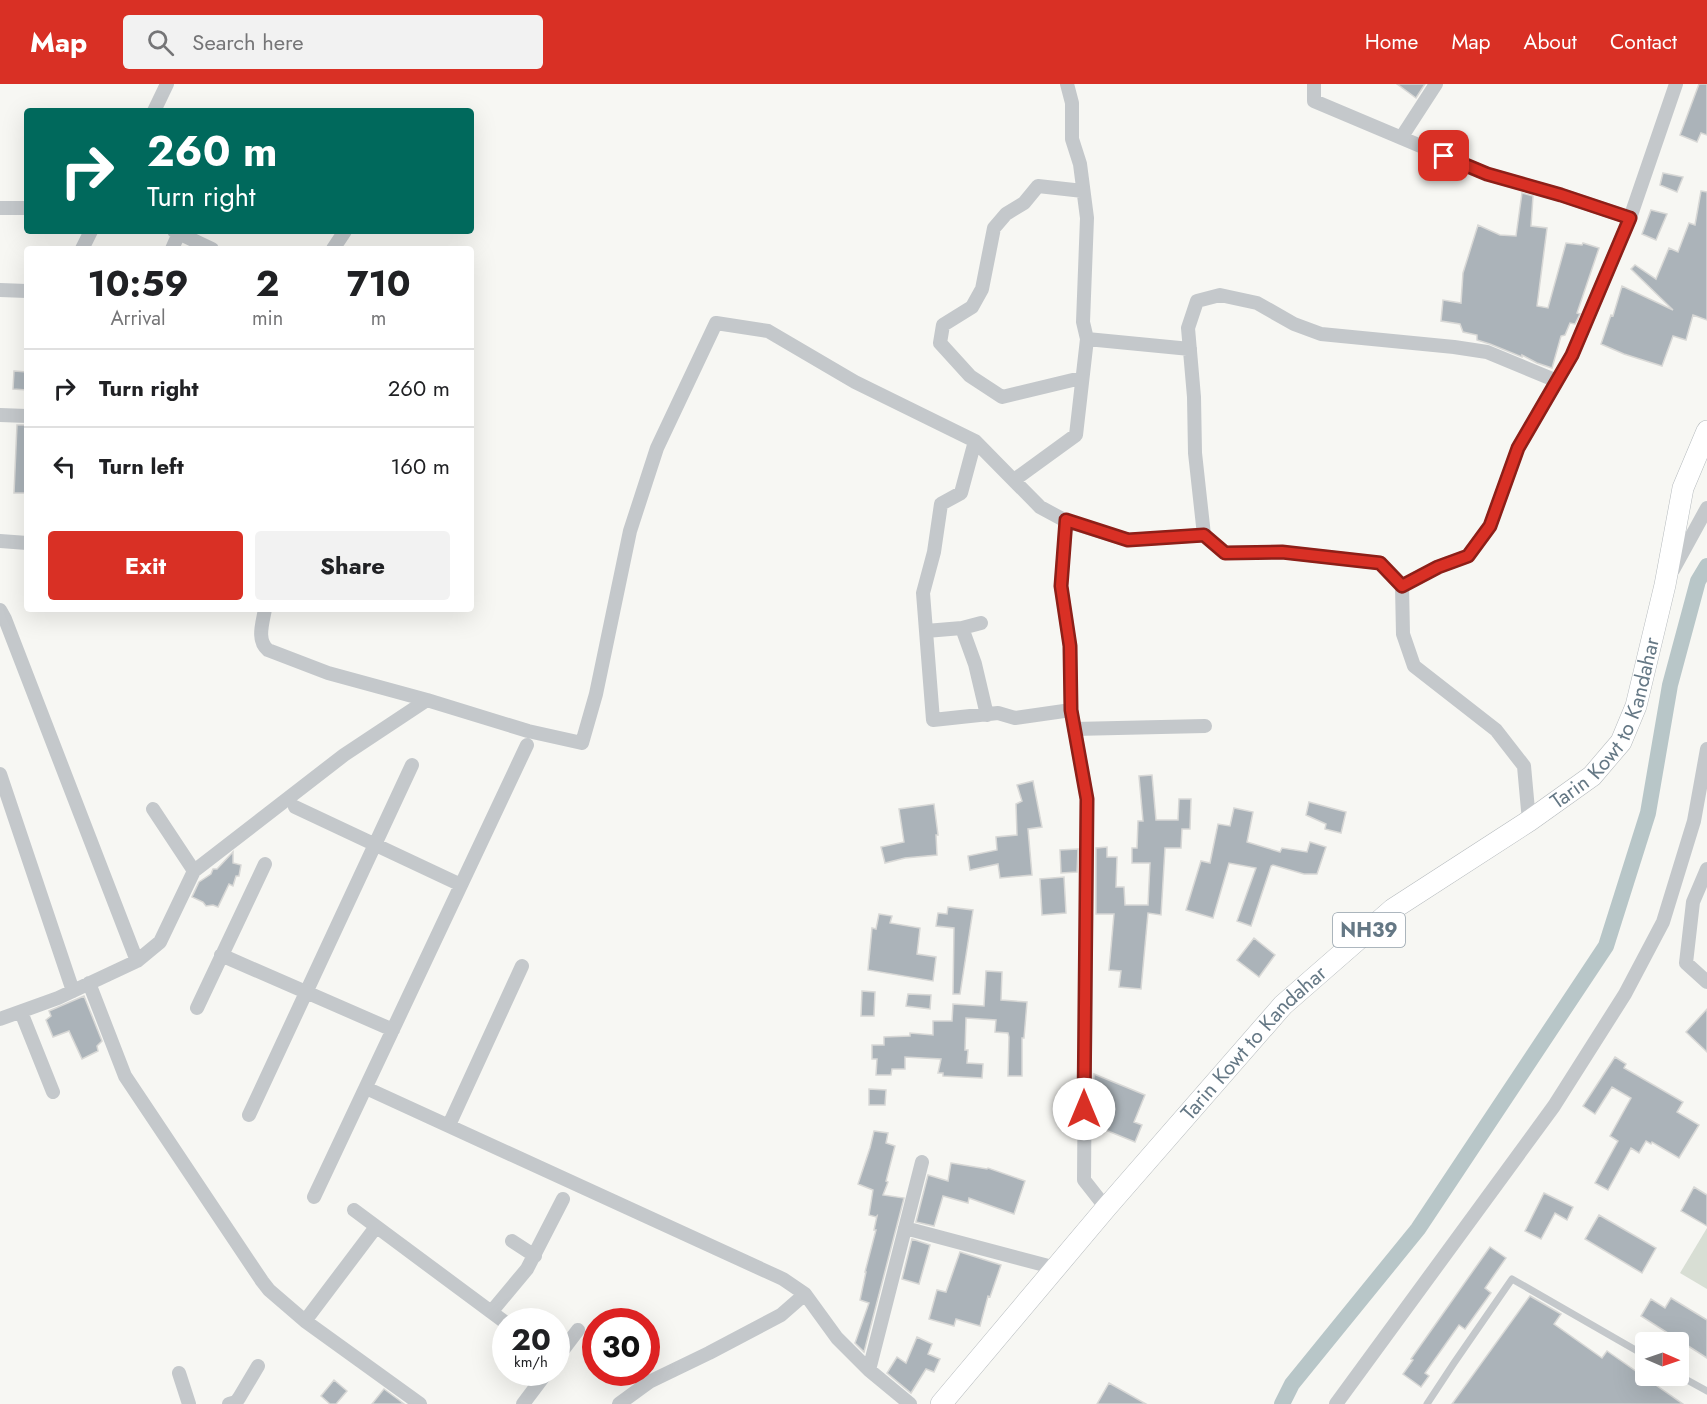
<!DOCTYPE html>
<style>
:root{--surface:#fff;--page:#f2f2f2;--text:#202124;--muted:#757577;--line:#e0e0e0;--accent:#d93025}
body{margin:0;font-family:Jost,sans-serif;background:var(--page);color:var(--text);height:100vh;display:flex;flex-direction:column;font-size:22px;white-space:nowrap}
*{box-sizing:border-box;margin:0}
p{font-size:20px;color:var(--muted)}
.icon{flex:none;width:33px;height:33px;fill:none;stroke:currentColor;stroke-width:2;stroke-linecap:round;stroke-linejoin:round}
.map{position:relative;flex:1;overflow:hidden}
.details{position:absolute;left:24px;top:162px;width:450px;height:366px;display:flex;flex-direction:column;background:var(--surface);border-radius:6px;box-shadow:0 6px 24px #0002}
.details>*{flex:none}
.top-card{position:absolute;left:24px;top:24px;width:450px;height:126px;border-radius:6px;box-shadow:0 6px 24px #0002;background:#00695c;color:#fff;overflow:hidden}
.needle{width:39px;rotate:92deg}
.fabs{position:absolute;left:1635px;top:1248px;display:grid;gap:12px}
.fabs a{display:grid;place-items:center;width:54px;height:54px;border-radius:6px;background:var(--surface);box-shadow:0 6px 24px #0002;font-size:30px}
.speed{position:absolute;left:492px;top:1224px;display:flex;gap:12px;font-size:30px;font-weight:700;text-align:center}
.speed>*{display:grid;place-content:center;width:78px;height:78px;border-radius:50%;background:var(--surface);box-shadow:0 6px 24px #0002;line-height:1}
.speed small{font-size:15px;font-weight:400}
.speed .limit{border:9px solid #d22;background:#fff;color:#111}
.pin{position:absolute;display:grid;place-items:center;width:51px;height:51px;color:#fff;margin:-26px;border-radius:12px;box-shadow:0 3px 9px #0006}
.me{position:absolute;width:66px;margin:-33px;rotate:0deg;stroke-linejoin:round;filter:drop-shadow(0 0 4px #0008)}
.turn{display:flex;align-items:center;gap:21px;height:126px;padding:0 24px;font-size:27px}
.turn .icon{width:78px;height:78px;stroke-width:2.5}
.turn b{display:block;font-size:42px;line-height:51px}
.eta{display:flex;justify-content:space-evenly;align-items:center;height:102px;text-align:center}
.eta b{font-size:36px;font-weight:700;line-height:42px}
.button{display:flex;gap:12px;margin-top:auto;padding:12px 24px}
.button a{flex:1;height:69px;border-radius:6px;background:var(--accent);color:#fff;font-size:24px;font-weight:700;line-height:69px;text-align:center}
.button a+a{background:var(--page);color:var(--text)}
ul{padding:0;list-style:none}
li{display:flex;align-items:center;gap:18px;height:78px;padding:0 24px;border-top:2px solid var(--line)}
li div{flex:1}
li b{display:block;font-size:22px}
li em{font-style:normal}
header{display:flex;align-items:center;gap:36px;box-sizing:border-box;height:84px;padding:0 30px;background:var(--accent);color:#fff}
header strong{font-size:28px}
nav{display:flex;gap:33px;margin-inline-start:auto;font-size:21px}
.search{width:420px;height:54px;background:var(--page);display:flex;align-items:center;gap:15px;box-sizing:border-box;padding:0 21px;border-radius:6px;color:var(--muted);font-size:22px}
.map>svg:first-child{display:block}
.green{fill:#d8ded4}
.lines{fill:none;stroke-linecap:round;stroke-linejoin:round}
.canal{stroke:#b8c6c8;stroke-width:16}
.building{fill:#abb3b9;stroke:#d8d8d6;stroke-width:1.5}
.primary-casing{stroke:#b5babd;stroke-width:22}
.lane{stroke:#c4c8cb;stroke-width:7}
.street{stroke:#c4c8cb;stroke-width:14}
.primary{stroke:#fff;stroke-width:21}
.route-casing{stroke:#8d1f18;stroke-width:15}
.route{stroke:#d93025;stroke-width:10}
.labels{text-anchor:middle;stroke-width:6;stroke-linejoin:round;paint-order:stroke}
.shield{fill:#fff;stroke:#93a0aa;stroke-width:1.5}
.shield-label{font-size:20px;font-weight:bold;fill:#657885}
.street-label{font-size:21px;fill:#657885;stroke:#fff}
</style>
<header>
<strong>Map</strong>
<div class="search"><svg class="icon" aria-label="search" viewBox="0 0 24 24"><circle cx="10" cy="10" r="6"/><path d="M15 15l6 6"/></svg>Search here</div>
<nav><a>Home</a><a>Map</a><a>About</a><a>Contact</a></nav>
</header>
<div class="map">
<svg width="1707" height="1320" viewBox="0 0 1707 1320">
<rect width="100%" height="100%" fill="#f7f7f3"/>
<path class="green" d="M1707 1144V1205L1680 1189Z"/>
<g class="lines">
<path class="canal" d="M1282 1320 1292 1300 1418 1145 1606 862 1648 729 1670 601 1698 497 1707 482"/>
</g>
<path class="building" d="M1397 0H1425L1416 14Z
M1699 0H1707V51L1701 49 1697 58 1680 51Z
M1663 89 1683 93 1677 108 1660 101Z
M1701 107 1707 108V236L1693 231 1686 256 1673 252 1662 282 1624 270 1601 260 1611 231 1613 232 1622 202 1673 226 1631 185 1635 181 1656 195 1669 164 1678 168 1689 139 1695 141Z
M1522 109 1533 112 1531 142 1547 144 1537 222 1548 224 1566 159 1582 161 1583 159 1599 164 1577 229 1580 230 1575 240 1570 239 1565 251 1561 252 1552 284 1537 279 1522 271V273L1490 260 1477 256V251L1463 248 1460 240 1441 237 1443 216 1461 219 1463 189 1478 141 1500 151 1516 152Z
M1651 126 1667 130 1656 156 1642 150Z
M14 287 27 288V306L13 305Z
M17 341H27V409H14Z
M1152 691 1156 736H1178L1179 715H1191L1190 745H1182L1181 764H1165L1161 831 1148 829 1141 905 1119 903 1121 887 1109 886 1114 830H1096V764L1107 763V773H1117L1116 803H1124L1125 821H1148L1150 779H1132V764H1137L1138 737H1143L1139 692Z
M1033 697 1042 743 1028 745 1032 791 1000 794 998 780 970 786 968 772 997 766 996 753 1017 751 1016 720 1022 717 1017 701Z
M1309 718 1346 728 1341 749 1325 745 1326 740 1306 731Z
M934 720 938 751H936L937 771 905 774 885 779 881 763 904 758 899 725Z
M1234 724 1253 728 1247 758 1280 768 1282 764 1307 768 1310 758 1326 763 1317 790H1304L1273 781 1271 782 1251 842 1237 837 1256 784 1229 779 1213 834 1186 826 1201 777 1210 779 1218 740 1230 742Z
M1078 765 1077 788 1061 789 1060 766Z
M233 768V779L241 781 239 792H236L233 802 229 800 218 823 213 821 206 822 203 818 192 813 199 798 211 790 213 785H217Z
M1064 793 1066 829 1042 831 1040 795Z
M948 823 973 826 960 910H953L954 844 936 842 938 829 947 830Z
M879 830 892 832 890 839 920 844 917 870 936 873 933 897 868 886 872 844 876 845Z
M1254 854 1275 871 1259 893 1237 876Z
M986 887 1002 888 1001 916 1027 918 1024 954H1022V992H1008L1009 953 1008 949 995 948 996 936 966 934 965 966H968L967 979 983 980 982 994 943 992V989H938L941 975 905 973V985H892L891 991H876L877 975H872V961H884V953L910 952V949L933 951V937H952L953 920 984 922Z
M862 907 875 908 874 932H861Z
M908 910 931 911 930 925 906 922Z
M84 912 102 957 97 962 98 967 82 975 69 947 53 953 46 936 51 932 49 927Z
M1707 925V968L1686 948Z
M1615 973 1626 980 1624 984 1683 1018 1677 1028 1699 1041 1679 1074 1652 1058 1651 1060 1646 1057 1639 1069 1631 1064 1608 1106 1595 1099 1618 1057 1610 1052 1631 1014 1612 1003 1595 1030 1583 1022Z
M1094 990 1145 1011 1134 1038 1142 1041 1135 1058 1093 1041Z
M869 1005 886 1006 885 1021H869Z
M874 1047 888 1049 886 1059 895 1062 886 1097 888 1098 883 1111 904 1114 864 1268 855 1259 869 1219 860 1216 866 1188H865L876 1146H874L877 1132 876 1133 869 1131 873 1106 858 1100 870 1064Z
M951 1079 987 1085 988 1084 1025 1097 1014 1130 969 1114 968 1119 943 1112 934 1142 916 1138 928 1091 948 1097Z
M1694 1103 1707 1111V1142L1681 1127Z
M1544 1109 1573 1123 1567 1136 1555 1129 1541 1155 1525 1147Z
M1599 1131 1656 1164 1642 1189 1585 1155Z
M912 1155 930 1161 919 1200 902 1195Z
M1490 1163 1506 1174 1485 1204 1491 1209 1465 1245 1459 1241 1425 1289 1429 1292 1421 1303 1403 1290 1413 1276 1411 1275Z
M960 1168 1001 1181 990 1213 988 1212 980 1242 956 1235 954 1242 929 1235 937 1206 946 1208Z
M1530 1212 1561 1230 1554 1240 1602 1274 1607 1267 1683 1320H1452Z
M1671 1214 1707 1236V1274L1641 1232 1651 1215 1665 1224Z
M917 1253 932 1260 928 1270 940 1275 934 1288 926 1285 911 1309 887 1289 897 1273 906 1279Z
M334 1296 347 1307 336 1320H330L321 1312Z
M1109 1299 1146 1320H1097Z
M384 1305 399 1316 404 1320H372Z"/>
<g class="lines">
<defs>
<g id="primary">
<path id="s1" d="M941 1320 1106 1124 1283 921 1393 825 1529 737 1592 692 1621 658 1636 622 1665 501 1683 404 1707 347"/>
</g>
</defs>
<use href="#primary" class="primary-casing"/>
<path class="lane" d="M1678 1291 1707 1307
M1427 1320 1454 1279 1512 1195 1646 1272"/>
<path class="street" d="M1314 0V17L1487 90 1561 111 1630 134
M154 27 167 0
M1401 54 1436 0
M0 124H27
M174 147 212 165
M82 165 91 147
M172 165 179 149
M333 165 345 147
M0 206 27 207
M1087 255 1190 265
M1081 294 1002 313 970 292 940 259 943 241 972 223 982 205 994 144 1006 130 1024 119 1038 102 1083 107
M0 331 27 332
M975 357 961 409 941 420 934 468 923 509 933 636 998 629 1015 634 1071 626
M1014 396 1076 351 1087 255 1083 238 1087 134 1080 80 1072 55V19L1067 0
M1066 437 1061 502 1070 562 1071 626 1087 715 1084 1096 1106 1124
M1204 451 1195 369 1194 313 1188 244 1197 217 1220 211 1257 219 1294 240 1321 250 1454 263 1487 268 1557 297
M0 457 27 459
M1673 486 1707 424
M1402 502 1438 483 1468 472 1490 442 1518 364 1572 271 1630 134 1676 0
M265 525C263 538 256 556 268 566L328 589 427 616 528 647 582 659 596 610 630 447 657 364 716 239 768 247 855 298 975 357 1040 423 1066 437 1128 456 1204 451 1225 469 1282 468 1380 479 1402 502 1403 550 1414 582 1496 646 1524 682 1529 737
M0 526 5 535 137 877
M962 544 975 580 987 631
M926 547 962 544 981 539
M1074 645 1205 642
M0 690 73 907
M295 723 461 801
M153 725 194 787
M1707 785 1693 818 1686 879 1707 898
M221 871 393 946
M89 899 125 992 262 1197 269 1206 305 1237 420 1320
M197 924 265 780
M21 928 53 1008
M0 935 58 914 137 877 160 858 194 787 344 671 427 616
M366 1004 783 1195 805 1210 837 1254 869 1286 910 1320
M249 1031 412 681
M449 1041 522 882
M314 1113 527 661
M354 1126 506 1239
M905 1144 1056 1184
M512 1157 535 1172
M492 1227 527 1185 563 1115
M305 1237 376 1143
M556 1275 578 1246
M869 1286 922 1078
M179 1289 189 1320
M229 1320 236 1318 239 1314 258 1282
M523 1320 547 1288
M619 1320 649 1298 709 1269 781 1231 805 1210
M1336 1320 1554 1022 1625 910 1663 838 1694 737 1707 665"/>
<use href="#primary" class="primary"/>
</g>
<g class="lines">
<defs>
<path id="route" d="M1084 1025 1087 715 1071 626 1070 562 1061 502 1066 436 1128 456 1204 451 1225 469 1282 468 1380 479 1402 502 1438 483 1468 472 1490 442 1518 364 1572 271 1630 134 1561 111 1487 90 1444 72"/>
</defs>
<use href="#route" class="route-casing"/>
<use href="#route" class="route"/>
</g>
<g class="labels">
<rect class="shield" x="1333" y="829" width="72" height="34" rx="4.5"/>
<g class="shield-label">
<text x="1369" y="853">NH39</text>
</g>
<g class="street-label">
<text dy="7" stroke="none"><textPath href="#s1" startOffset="964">Tarin Kowt to Kandahar</textPath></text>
<text dy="7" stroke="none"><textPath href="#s1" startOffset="478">Tarin Kowt to Kandahar</textPath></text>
</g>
</g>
</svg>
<div class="fabs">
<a><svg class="needle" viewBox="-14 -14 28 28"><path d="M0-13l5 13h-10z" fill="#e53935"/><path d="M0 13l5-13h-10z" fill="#757577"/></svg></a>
</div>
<div class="speed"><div>20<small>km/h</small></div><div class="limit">30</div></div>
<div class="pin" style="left:1444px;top:72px;background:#d93025"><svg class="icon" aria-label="arrive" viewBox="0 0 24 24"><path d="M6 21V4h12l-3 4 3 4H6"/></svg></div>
<svg class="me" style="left:1084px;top:1025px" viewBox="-20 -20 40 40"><circle r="19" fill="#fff"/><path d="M0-13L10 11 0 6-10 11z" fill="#d93025"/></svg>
<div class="top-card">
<div class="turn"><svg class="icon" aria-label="right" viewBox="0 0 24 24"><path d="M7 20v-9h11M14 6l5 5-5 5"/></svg><div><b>260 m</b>Turn right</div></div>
</div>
<section class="details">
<div class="eta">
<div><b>10:59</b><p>Arrival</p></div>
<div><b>2</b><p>min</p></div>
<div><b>710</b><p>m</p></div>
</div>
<ul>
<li><svg class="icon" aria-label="right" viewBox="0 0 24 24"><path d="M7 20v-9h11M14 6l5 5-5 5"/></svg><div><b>Turn right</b></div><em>260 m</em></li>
<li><svg class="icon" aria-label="left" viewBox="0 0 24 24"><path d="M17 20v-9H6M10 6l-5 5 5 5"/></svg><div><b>Turn left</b></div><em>160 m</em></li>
</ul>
<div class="button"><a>Exit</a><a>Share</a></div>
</section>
</div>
